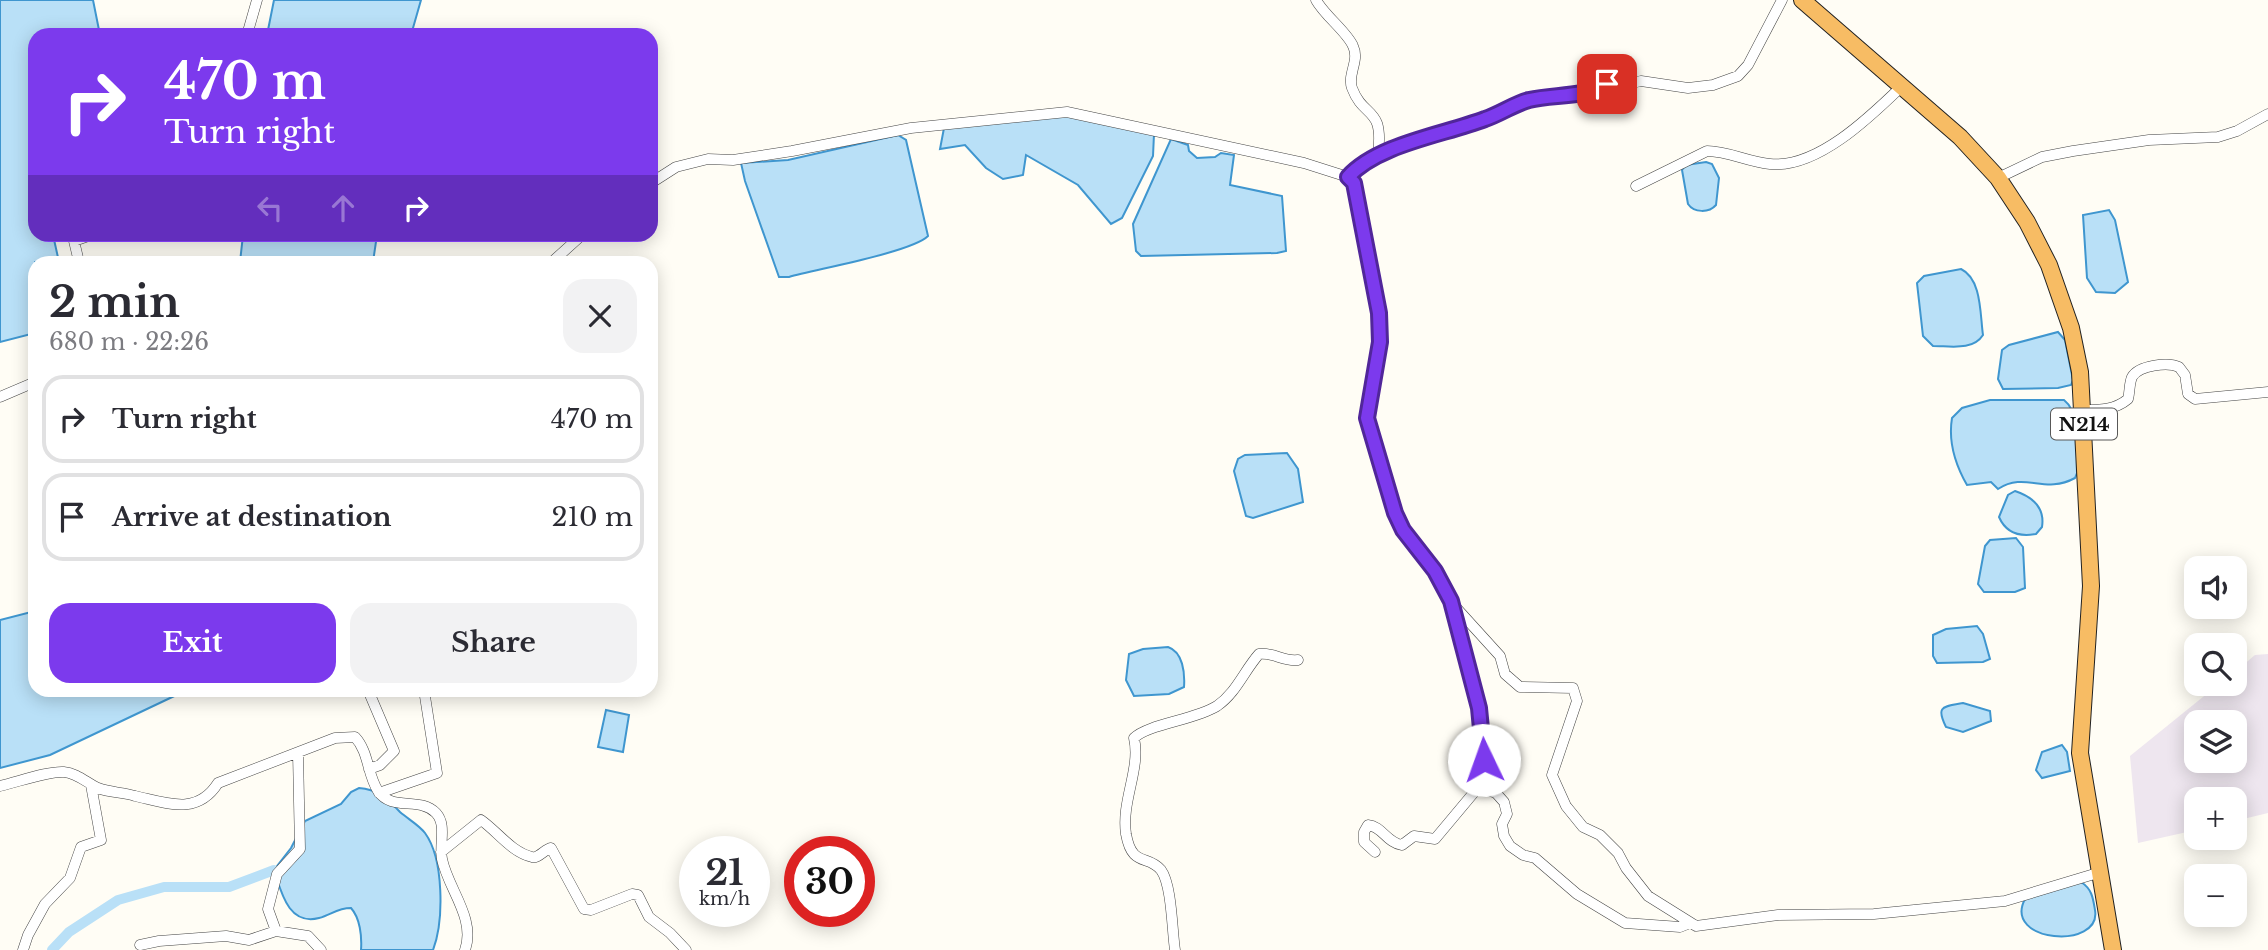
<!DOCTYPE html>
<meta charset="utf-8">
<style>
:root{--surface:#fff;--page:#f2f2f3;--text:#2b2b33;--muted:#7c7c81;--line:#e1e1e2;--accent:#7c3aed}
body{margin:0;font-family:"Libre Baskerville",serif;background:var(--page);color:var(--text);height:100vh;display:flex;flex-direction:column;font-size:26px;white-space:nowrap}
*{box-sizing:border-box;margin:0}
p{font-size:23px;color:var(--muted)}
.icon{flex:none;width:38px;height:38px;fill:none;stroke:currentColor;stroke-width:2;stroke-linecap:round;stroke-linejoin:round}
.map{position:relative;flex:1;overflow:hidden}
.sheet{position:absolute;left:28px;top:256px;width:630px;height:441px;display:flex;flex-direction:column;background:var(--surface);border-radius:21px;box-shadow:0 4px 18px #0003}
.sheet>*{flex:none}
.banner{position:absolute;left:28px;top:28px;width:630px;height:214px;border-radius:21px;box-shadow:0 4px 18px #0003;background:#7c3aed;color:#fff;overflow:hidden}
.fabs{position:absolute;left:2184px;top:556px;display:grid;gap:14px}
.fabs a{display:grid;place-items:center;width:63px;height:63px;border-radius:14px;background:var(--surface);box-shadow:0 4px 18px #0003;font-size:35px}
.speed{position:absolute;left:679px;top:836px;display:flex;gap:14px;font-size:35px;font-weight:700;text-align:center}
.speed>*{display:grid;place-content:center;width:91px;height:91px;border-radius:50%;background:var(--surface);box-shadow:0 4px 18px #0003;line-height:1}
.speed small{font-size:18px;font-weight:400}
.speed .limit{border:10px solid #d22;background:#fff;color:#111}
.pin{position:absolute;display:grid;place-items:center;width:60px;height:60px;color:#fff;margin:-30px;border-radius:14px;box-shadow:0 4px 10px #0006}
.me{position:absolute;width:77px;margin:-38px;rotate:357deg;stroke-linejoin:round;filter:drop-shadow(0 0 5px #0008)}
.turn{display:flex;align-items:center;gap:24px;height:147px;padding:0 21px;font-size:32px}
.turn .icon{width:91px;height:91px;stroke-width:2.5}
.turn b{display:block;font-size:49px;line-height:60px}
.lanes{display:flex;align-items:center;height:66px;padding:0 21px;background:#0003;justify-content:center;gap:35px;direction:ltr}
.lanes .off{opacity:.35}
.round{display:grid;place-items:center;flex:none;width:74px;height:74px;border-radius:21px;background:var(--page)}
.summary{display:flex;align-items:center;justify-content:space-between;height:119px;padding:0 21px}
h1{font-size:42px;font-weight:800;line-height:52px}
.button{display:flex;gap:14px;margin-top:auto;padding:14px 21px}
.button a{flex:1;height:80px;border-radius:21px;background:var(--accent);color:#fff;font-size:28px;font-weight:800;line-height:80px;text-align:center}
.button a+a{background:var(--page);color:var(--text)}
ul{padding:0;list-style:none}
li{display:flex;align-items:center;gap:21px;height:88px;margin:0 14px 10px;padding:0 7px;border:4px solid var(--line);border-radius:21px}
li div{flex:1}
li b{display:block;font-size:26px}
li em{font-style:normal}
.map>svg:first-child{display:block}
.industrial{fill:#eee6ef;fill-rule:evenodd}
.water{fill:#b9e0f7;stroke:#3f96cf;stroke-width:2}
.lines{fill:none;stroke-linecap:round;stroke-linejoin:round}
.canal{stroke:#b9e0f7;stroke-width:10}
.minor-casing{stroke:#444;stroke-width:11}
.trunk-casing{stroke:#222;stroke-width:18}
.minor{stroke:#fff;stroke-width:10}
.trunk{stroke:#f7bc64;stroke-width:16}
.route-casing{stroke:#51269a;stroke-width:18}
.route{stroke:#7c3aed;stroke-width:12}
.labels{text-anchor:middle;stroke-width:7;stroke-linejoin:round;paint-order:stroke}
.shield{fill:#fff;stroke:#585858;stroke-width:2}
.shield-label{font-size:19px;font-weight:bold;fill:#111}
</style>
<div class="map">
<svg width="2268" height="950" viewBox="0 0 2268 950">
<rect width="100%" height="100%" fill="#fffdf5"/>
<path class="industrial" d="M2268 654V813L2235 821V800H2196V830L2138 843 2130 756 2219 684H2235V672L2255 655ZM2196 723H2235V761H2196Z"/>
<path class="water" d="M0 0H93L100 35H35V234L53 235 59 262H35V333L0 342Z
M274 0H421L411 35H267Z
M1071 115 1154 134 1153 156 1122 218 1111 224 1078 185 1026 155 1023 175 1003 179 986 168 965 145 940 149 944 128Z
M898 135 906 140 928 236C912 252 817 269 789 277H779L745 181 741 163 788 160Z
M1171 139 1188 145 1189 151 1197 158 1215 157 1221 153 1234 155 1230 185 1282 196 1286 251 1277 253 1141 256 1136 251 1133 224Z
M1706 162 1712 164 1719 178 1716 205C1709 213 1694 213 1688 204L1682 170 1686 165Z
M2109 210 2115 220 2128 282 2115 293 2096 292 2087 278 2083 215Z
M243 235V234L377 235 373 262H240Z
M1961 269C1982 279 1980 315 1983 335 1973 351 1950 346 1933 346L1923 336 1917 283 1924 276Z
M2058 332 2065 340 2073 380 2071 385 2058 388 2003 389 1998 379 2002 350 2009 345Z
M1990 400H2064C2082 414 2076 452 2077 473L2075 478C2044 495 2026 471 1998 489L1991 482 1967 485C1955 464 1948 442 1952 418L1962 408Z
M1287 453 1298 469 1303 502 1253 518 1246 516 1234 471 1238 459 1245 455Z
M2015 491C2033 497 2045 508 2042 527L2036 534C2020 537 2006 533 1999 517L2008 495Z
M2016 538 2023 547 2025 588 2015 592H1984L1978 584 1985 546 1990 540Z
M35 611V690H187L50 755 0 768V620Z
M1977 626 1983 634 1990 659 1983 662 1937 663 1933 656V635L1946 629Z
M1168 647C1183 652 1185 673 1184 687L1169 694 1134 696 1126 680 1129 654 1143 649Z
M1963 703 1990 711 1991 721 1963 732 1946 727C1935 705 1944 707 1963 703Z
M606 710 629 715 623 752 598 747Z
M2062 745 2067 752 2070 771 2042 778 2036 770 2042 752Z
M359 788C377 789 388 799 400 812 408 819 419 825 425 833 444 859 444 921 433 950H361C362 936 360 918 351 908 337 908 331 915 319 918 288 926 281 891 274 870L291 848 305 821 341 804 351 792Z
M2081 882C2092 889 2093 898 2095 910 2102 950 2002 943 2025 899Z"/>
<g class="lines">
<path class="canal" d="M52 950 69 932 118 900 164 887H229L274 870"/>
<defs>
<path id="minor" d="M1316 0C1325 16 1347 32 1353 46 1360 61 1347 74 1352 88 1364 120 1384 105 1378 154
M247 35 257 0
M1348 177 1378 154 1488 118 1525 101 1550 96H1574L1607 84 1623 85 1641 81 1688 88 1713 85 1738 76 1748 65 1782 0
M1998 178 2042 157 2073 151 2149 140 2218 137 2237 131 2268 114
M651 183 676 167 708 159 733 160 792 151 911 128 1067 112 1304 163 1348 177 1354 183 1379 313 1380 342 1367 418 1395 513 1403 530 1435 571 1451 602 1500 656 1505 674 1520 687 1573 688 1577 701 1552 775 1566 806 1583 827 1600 835 1618 853 1626 868 1648 896 1696 926 1778 915 1874 914 2005 901 2101 872
M1636 186 1707 151C1728 151 1748 162 1770 164 1817 169 1871 116 1902 86
M79 262 74 241 94 234
M552 262 583 234
M0 397 35 382
M2083 410C2100 410 2115 410 2128 399 2130 392 2129 384 2132 377 2139 365 2168 362 2179 367L2185 375 2188 394 2195 399 2268 392
M1452 605 1479 707 1484 760 1496 793 1504 802 1507 814 1502 824 1504 836 1510 846 1523 855 1535 858 1577 894 1625 923 1680 927 1690 923
M368 690 394 751 380 765 369 769
M0 786C18 782 47 771 64 772 77 773 87 783 98 788 111 793 123 792 135 796 167 803 197 816 218 783L335 738 355 737C369 752 367 774 378 791 392 812 420 796 436 813 447 825 439 843 442 859 448 889 476 918 465 950
M379 793 437 773 424 690
M441 852 481 820C497 831 511 852 532 857 538 859 545 849 551 848L584 909 591 910 632 894 638 895 649 917 670 933 686 950
M1375 852 1364 842V832L1368 825C1382 826 1387 843 1402 845L1414 836 1435 839 1476 790 1483 788 1496 793
M276 931 268 909 277 874 300 849 298 753
M140 945 159 941 226 936 249 940 276 931 308 936 321 950
M23 950 28 935 45 904 70 878 81 847 101 840 91 785
M1175 950C1172 931 1172 885 1161 870 1148 854 1132 868 1126 834 1121 801 1141 769 1134 738 1148 724 1195 720 1217 706 1236 693 1244 671 1259 654 1274 652 1283 662 1298 660"/>
<path id="trunk" d="M1802 0 1960 137 1998 178 2027 222 2049 265 2071 328 2080 372 2091 586 2080 753 2113 950"/>
</defs>
<use href="#minor" class="minor-casing"/>
<use href="#trunk" class="trunk-casing"/>
<use href="#minor" class="minor"/>
<use href="#trunk" class="trunk"/>
</g>
<g class="lines">
<defs>
<path id="route" d="M1484 760 1479 708 1451 601 1435 571 1403 530 1395 513 1367 418 1380 342 1379 313 1354 183 1348 177C1378 144 1443 135 1485 119 1500 114 1514 104 1529 100 1556 94 1582 98 1607 84"/>
</defs>
<use href="#route" class="route-casing"/>
<use href="#route" class="route"/>
</g>
<g class="labels">
<rect class="shield" x="2051" y="408.5" width="66" height="31" rx="5"/>
<g class="shield-label">
<text x="2084" y="431">N214</text>
</g>
</g>
</svg>
<div class="fabs">
<a><svg class="icon" aria-label="sound" viewBox="0 0 24 24"><path d="M4 9h4l5-4v14l-5-4H4zM17 9q2 3 0 6"/></svg></a>
<a><svg class="icon" aria-label="search" viewBox="0 0 24 24"><circle cx="10" cy="10" r="6"/><path d="M15 15l6 6"/></svg></a>
<a><svg class="icon" aria-label="layers" viewBox="0 0 24 24"><path d="M12 4l9 5-9 5-9-5zM3 14l9 5 9-5"/></svg></a>
<a>+</a>
<a>−</a>
</div>
<div class="speed"><div>21<small>km/h</small></div><div class="limit">30</div></div>
<div class="pin" style="left:1607px;top:84px;background:#d93025"><svg class="icon" aria-label="arrive" viewBox="0 0 24 24"><path d="M6 21V4h12l-3 4 3 4H6"/></svg></div>
<svg class="me" style="left:1484px;top:760px" viewBox="-20 -20 40 40"><circle r="19" fill="#fff"/><path d="M0-13L10 11 0 6-10 11z" fill="#7c3aed"/></svg>
<div class="banner">
<div class="turn"><svg class="icon" aria-label="right" viewBox="0 0 24 24"><path d="M7 20v-9h11M14 6l5 5-5 5"/></svg><div><b>470 m</b>Turn right</div></div>
<div class="lanes"><svg class="icon off" aria-label="left" viewBox="0 0 24 24"><path d="M17 20v-9H6M10 6l-5 5 5 5"/></svg><svg class="icon off" aria-label="ahead" viewBox="0 0 24 24"><path d="M12 20V5M6 11l6-6 6 6"/></svg><svg class="icon" aria-label="right" viewBox="0 0 24 24"><path d="M7 20v-9h11M14 6l5 5-5 5"/></svg></div>
</div>
<section class="sheet">
<div class="summary"><div><h1>2 min</h1><p>680 m · 22:26</p></div><a class="round"><svg class="icon" aria-label="close" viewBox="0 0 24 24"><path d="M6 6l12 12M18 6L6 18"/></svg></a></div>
<ul>
<li><svg class="icon" aria-label="right" viewBox="0 0 24 24"><path d="M7 20v-9h11M14 6l5 5-5 5"/></svg><div><b>Turn right</b></div><em>470 m</em></li>
<li><svg class="icon" aria-label="arrive" viewBox="0 0 24 24"><path d="M6 21V4h12l-3 4 3 4H6"/></svg><div><b>Arrive at destination</b></div><em>210 m</em></li>
</ul>
<div class="button"><a>Exit</a><a>Share</a></div>
</section>
</div>
